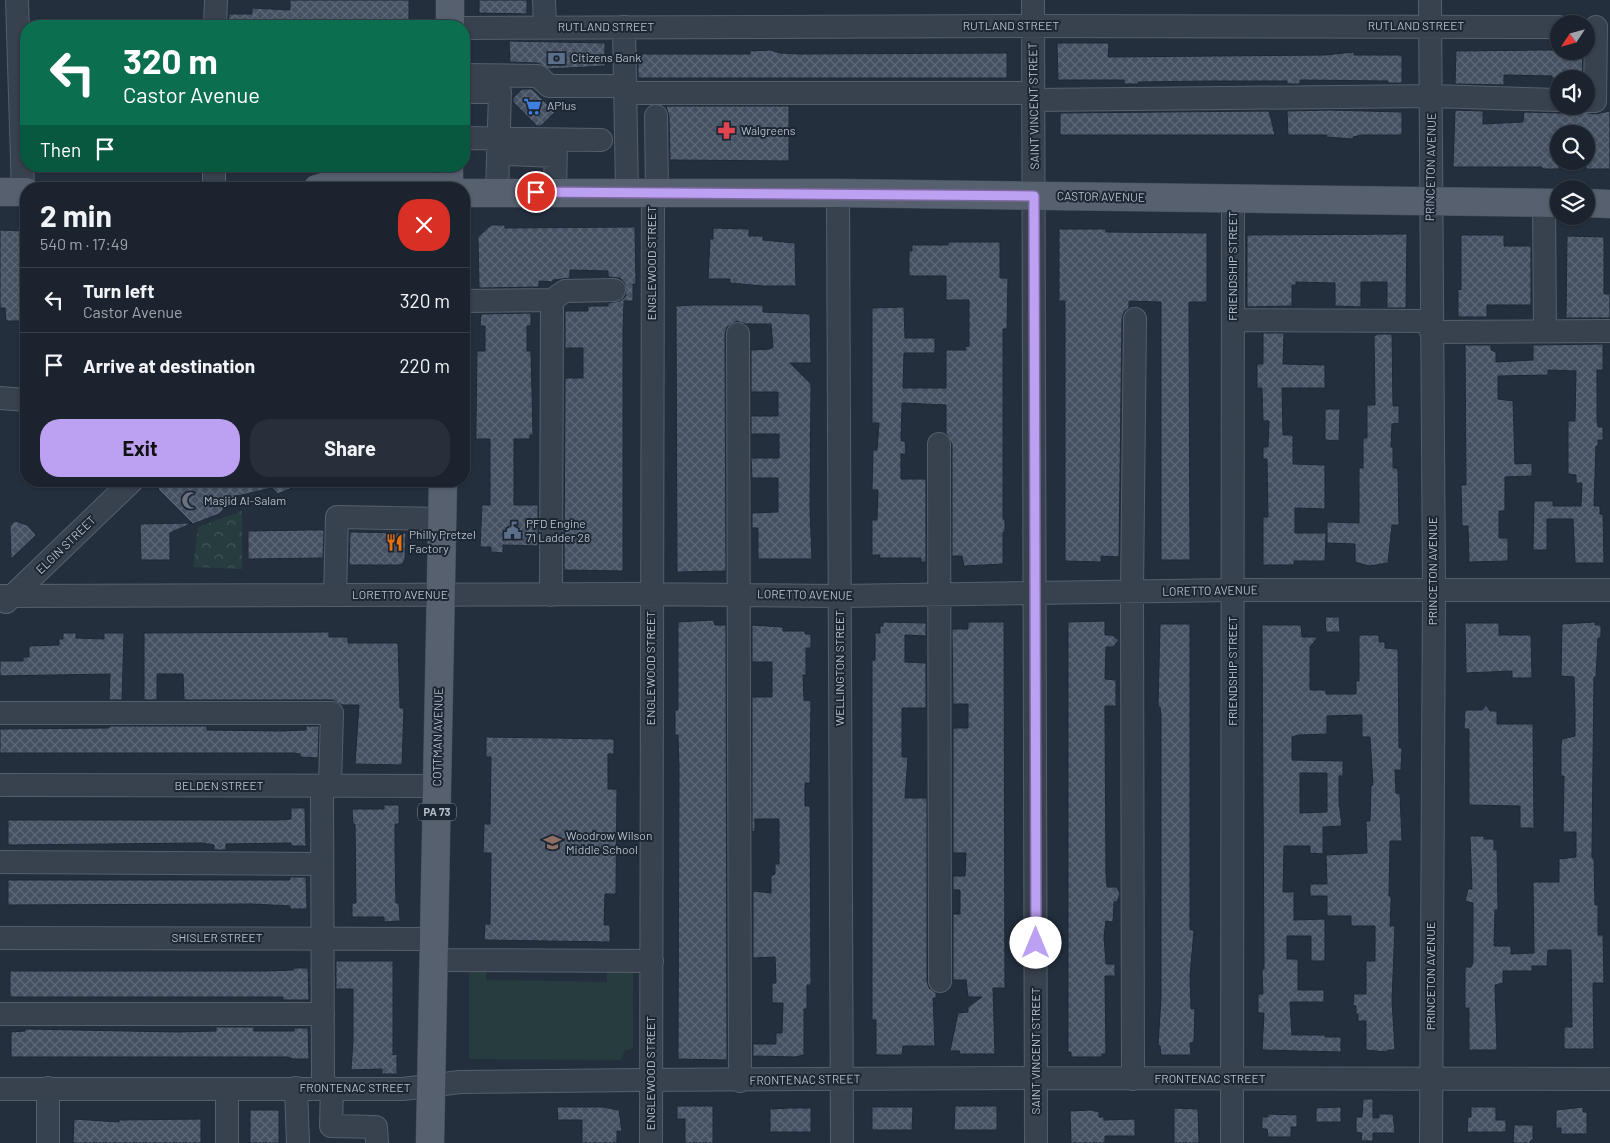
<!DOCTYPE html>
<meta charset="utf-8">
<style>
:root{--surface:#1b232e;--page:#282f3a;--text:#f1f3f6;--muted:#a0a4aa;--line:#39404a;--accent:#bca0f2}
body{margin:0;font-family:Barlow,sans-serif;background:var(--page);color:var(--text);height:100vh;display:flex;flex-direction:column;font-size:19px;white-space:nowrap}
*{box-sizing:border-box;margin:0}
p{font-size:16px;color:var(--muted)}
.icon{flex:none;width:28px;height:28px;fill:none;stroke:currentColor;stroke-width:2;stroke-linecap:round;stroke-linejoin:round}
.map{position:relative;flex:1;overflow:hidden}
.sheet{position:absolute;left:20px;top:182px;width:450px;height:305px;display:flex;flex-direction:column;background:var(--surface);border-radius:20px;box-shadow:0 1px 4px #0004,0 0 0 1px var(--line)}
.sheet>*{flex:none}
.hud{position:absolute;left:20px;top:20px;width:450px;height:152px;border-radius:20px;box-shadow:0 1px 4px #0004,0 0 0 1px var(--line);background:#0b6e4f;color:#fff;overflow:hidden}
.needle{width:32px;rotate:234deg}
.fabs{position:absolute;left:1550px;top:15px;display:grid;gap:10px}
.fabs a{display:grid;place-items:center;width:45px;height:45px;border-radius:50%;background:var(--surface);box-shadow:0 1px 4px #0004,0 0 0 1px var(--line);font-size:25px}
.pin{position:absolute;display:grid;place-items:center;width:42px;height:42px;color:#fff;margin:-21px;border:2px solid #fff;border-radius:50%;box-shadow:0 1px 5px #0007}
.me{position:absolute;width:55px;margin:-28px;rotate:0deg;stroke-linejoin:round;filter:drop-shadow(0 0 4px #0008)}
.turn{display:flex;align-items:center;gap:18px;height:105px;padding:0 20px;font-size:22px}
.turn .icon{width:65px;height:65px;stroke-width:2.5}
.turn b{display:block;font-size:35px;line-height:42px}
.then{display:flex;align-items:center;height:48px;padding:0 20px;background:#0003;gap:10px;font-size:19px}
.round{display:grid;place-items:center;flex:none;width:52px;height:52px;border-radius:20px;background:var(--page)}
.head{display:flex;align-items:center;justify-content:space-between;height:85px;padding:0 20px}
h1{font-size:30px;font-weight:700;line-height:38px}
.primary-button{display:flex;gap:10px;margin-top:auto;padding:10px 20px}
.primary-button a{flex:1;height:58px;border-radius:20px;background:var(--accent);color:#111;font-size:20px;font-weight:700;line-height:58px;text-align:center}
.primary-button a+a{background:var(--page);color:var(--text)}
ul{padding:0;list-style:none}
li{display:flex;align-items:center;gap:15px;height:65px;padding:0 20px;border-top:1px solid var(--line)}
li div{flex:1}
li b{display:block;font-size:19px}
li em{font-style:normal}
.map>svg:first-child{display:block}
.grass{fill:#263c3f}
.park{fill:url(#park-crowns)}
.building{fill:url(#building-cross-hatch);stroke:#1f2835;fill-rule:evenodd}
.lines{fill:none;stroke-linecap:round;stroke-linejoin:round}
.minor-casing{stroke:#565f6c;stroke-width:24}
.major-casing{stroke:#414a57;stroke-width:29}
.minor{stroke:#38414e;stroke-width:22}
.major{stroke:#56606e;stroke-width:28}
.route-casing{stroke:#7a689d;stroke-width:12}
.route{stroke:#bca0f2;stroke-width:9}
.labels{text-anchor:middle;stroke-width:4;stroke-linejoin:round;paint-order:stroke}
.shield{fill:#1d2633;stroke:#878f9c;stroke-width:1}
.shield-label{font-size:11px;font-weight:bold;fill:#b4bcc9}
.street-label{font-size:12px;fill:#b4bcc9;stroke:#1d2633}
.poi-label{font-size:12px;fill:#b4bcc9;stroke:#1d2633;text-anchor:start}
</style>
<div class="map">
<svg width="1610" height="1143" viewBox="0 0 1610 1143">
<defs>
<pattern id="park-crowns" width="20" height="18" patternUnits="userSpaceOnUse" patternTransform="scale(1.25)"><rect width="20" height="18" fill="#263c3f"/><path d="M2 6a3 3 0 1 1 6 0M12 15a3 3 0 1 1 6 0" fill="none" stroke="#435659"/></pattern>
<pattern id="building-cross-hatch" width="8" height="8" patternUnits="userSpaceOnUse" patternTransform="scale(1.25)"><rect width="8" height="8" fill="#455162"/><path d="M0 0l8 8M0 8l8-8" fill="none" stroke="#5d6877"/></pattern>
</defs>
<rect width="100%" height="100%" fill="#242f3e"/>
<path class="grass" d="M469 967 486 968V980L607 982V969L633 971V1048L625 1051 621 1060 469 1059Z"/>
<path class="park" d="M242 511V569L193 567 198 527Z"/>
<path class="building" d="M290 0H409V26H228L229 14H252V8L290 10Z
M479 0H527V14L479 13Z
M509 41 605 43V66L549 69 538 63 510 62Z
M1057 43H1109L1108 57 1325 55 1354 52V55H1402V83H1388V81L1300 80V84H1287V81H1210L1138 82V84H1124V80H1058Z
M770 50 780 53 799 54 1007 53V78H638V54H750V51Z
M1547 50 1583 51 1582 79 1552 78V76L1504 75V85L1455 84 1456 51Z
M522 89H532L555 112 541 126H537L513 102V98Z
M666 106H789V161L670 160 669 116Z
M1329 110 1402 112V135H1362L1353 137V139L1326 137 1327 135H1288L1287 111Z
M1455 110 1483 111V124L1523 122 1524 112 1559 113 1578 111 1595 114 1610 111V169H1586V134H1559V169H1542V167H1453Z
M1269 111 1275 135H1060V113Z
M491 225H505V228L635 227 636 284H633V301H624L623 330V571L564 570 565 378H583V348H565V311H588V306H608V303L620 301 626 296 625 284 620 278 608 277V271L570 270V278L553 280V282L539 281V287L479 288 478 237Z
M713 228 749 229V236H763V240L795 243 796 286H763L730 283V279H708L710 239H713Z
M1059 229H1106V232L1207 233V302H1189L1190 560H1161V302L1129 301V308L1124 312 1122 319 1119 557 1101 556V562L1065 561V301H1059Z
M0 230 26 231V321H6L5 308H0Z
M1407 234 1406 308H1387V282H1361V307L1335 306V283L1296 282V285H1292V306L1247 307V235Z
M1461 235H1504V246H1531V305H1487V317H1458V289L1461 290Z
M1567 236 1604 237V294H1610V318H1566Z
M948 242H1000V278H1008L1007 329H1003V519H1005V532H1003V564L964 566 962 556H952V444L946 433V405L902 403 901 441H905L906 454H901V479H926V562H921V558H879L880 555H872V520H877L878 490H872L873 450H877L879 423H872V308L904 307 905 338H935V353H904L903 388H946V350H966L965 347 969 346V300H946V276H909V251H912V245H948Z
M695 305H763V312L810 314 811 363H790L811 384 810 509 812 559H758V528H752V513L778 512V478H752L751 458H779V434H751V416H778V392H751V350L770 349 773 347 771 324H746L737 321 727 327 725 334 726 571 677 572 676 306Z
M531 313V326H527V351H531L533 435H530V439H514V505H538V546L503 545V553L491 552V547H480L482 505H490V439H476V427L477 351H485V326H480L481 314Z
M1263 333H1284L1283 364 1325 365V388H1282L1283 435H1293V464L1325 465V509L1295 508V533H1326L1325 561H1294V565H1263V517H1268L1267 459H1263V447H1268L1269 421H1263L1262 388H1257V364H1263Z
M1378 334H1392L1393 406H1399V423L1392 424 1391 447H1393V468H1397L1398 471 1399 525H1392L1388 563 1369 566 1355 562V544L1327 543V522L1359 523V468H1363V438H1367V405H1375L1374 336Z
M1603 344V370H1597V421L1598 427H1603V440H1598V446H1596L1594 506H1600V514H1603L1604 563H1575L1573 519H1547V550H1533L1534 501H1553V506H1581L1582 483H1576V475L1568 474V421H1575L1576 371 1548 370V375L1498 376V399L1513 401 1515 464 1532 463V476L1505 477V511H1499V538H1508V561L1469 562 1468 526H1462L1461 485H1466L1465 345H1491V350L1496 352V362L1533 360V345Z
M1325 409H1340L1339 441 1325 440Z
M165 481H308L278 494 272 488 237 496 219 514 193 524 158 489Z
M15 521 27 525 36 535 11 559 10 526Z
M192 523 170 533V560H141L140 524Z
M308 530H324L323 558 248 559V531Z
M350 532 406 533 405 560 401 565H349Z
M1325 617H1339L1340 632H1326Z
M713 620 715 625H726L727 1060 678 1059 679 768 678 735H675V710H678V622Z
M1105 621V635H1112L1119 640 1113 647H1106L1105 679 1116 680V706H1105L1106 874 1107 887H1117L1120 894 1117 902H1114L1113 922 1106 921 1104 936 1106 964H1115V976H1105L1106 1054H1102V1057H1071V1052H1068V622Z
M883 622 926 623V636L905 635V662L926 663V708H902V757H908L905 798H927V981L929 988 936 993V998H933L935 1046H903L902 1055H876V1020H872V660H875V633H880V626H883Z
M968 622H1004L1005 988H993L995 1054H959L960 1051H950L958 1013 968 1012V1007L982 997H968L966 980H953V914H960V890H953V876H965L966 853H953V728H968V704H953L952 629H968Z
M1595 622V625H1601V638H1598L1596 677H1594L1592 849V858H1594L1595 905H1598V935H1603L1604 983H1593L1594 1049H1564V1027H1572L1571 950H1548L1547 966H1532V971H1503V983L1495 985 1497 1050H1469V1008H1465V967H1471L1473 963V903L1465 901 1468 889H1472L1470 836H1484V839H1494V850L1497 849 1498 910H1495L1494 946H1511V954L1534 953 1533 882H1559V859L1576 857V832H1563L1564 776H1561V745L1562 739 1575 736V712L1574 677 1561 676 1562 624Z
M1465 623H1499V635H1531L1532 678H1512V671L1466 673Z
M1160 624H1190V930H1194L1190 976 1191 1009 1195 1008 1194 1042 1190 1043 1191 1055H1161L1160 1046H1158L1161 998V714L1160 707H1158Z
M752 625 783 627V631H805V634H811V648H806V675H803L804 700 811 701 810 783H805V806H810L811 985H807V1009H804V1055L795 1057 754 1056 753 1058V1044H776V1033H782L783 1003H772V983H776L775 957 753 958V891L771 893V876L775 874V864H779V819H755V832L752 831V697H772V662H752Z
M1262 625H1301L1302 637H1318L1310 647V690H1326V694H1356V681H1359V635H1379V642H1385V648L1398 649 1399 748H1402L1401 770H1395L1396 793 1400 794 1402 841H1390L1389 896H1391V903L1390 926H1395L1392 1000 1395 1050H1388L1387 1052 1366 1050V1021H1358V1014H1356V1006L1353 1005 1354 994H1366V961H1375V926H1351V916H1327V896H1310V884H1327L1326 855 1367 853 1366 821H1370L1371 785H1373L1370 737H1362V715L1327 716V734L1298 735 1292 737V760L1343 761V776H1339V802L1342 826 1323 827V854L1310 853V846H1284L1283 892H1294V920L1325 919V961H1311V936H1287V959H1298V990H1324V1002H1290L1292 1035H1325V1037H1341V1052L1262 1050 1264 1013H1258V994H1263L1262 969H1264ZM1300 773H1327V812L1300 813Z
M329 632V637H348V643H398L400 708H404L402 765 355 764 359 705H342L332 700H184L183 674H157V700H144V633Z
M63 633H76V638L104 639V633H124L122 700H109L110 674 0 676V661H23V657H29V646L59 645V639H63Z
M1486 705 1490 711H1497V724H1533L1534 828H1520V806L1469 805V729H1464L1465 710H1482Z
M109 726H207V730L282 731 306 730V726H319L318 758 300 757V754L294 753H0V729L109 728Z
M486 737 614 739V754H608V789H617L616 894H605L604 925H610V942L484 940 485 924H490L491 853H483L484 824H490L491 757H486Z
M384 805H399V824H395V850L396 903H399L400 921 384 922V917H352V903H356L355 824H353L352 809H384Z
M291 808H305L306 846H291V843L226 844V850H214V845L202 843 8 845V820H279L291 819Z
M290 877H306L307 909H290V906L253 904 8 905V880H290Z
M336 961H393V1055L397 1054V1074H382V1069L351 1070 353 1042V989H336Z
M293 968H308L309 1000H283V997H10V971H268L293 970Z
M216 1027H254V1031H294V1028H308L309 1059H293L288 1057H11V1032L25 1031V1029L177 1032 216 1031Z
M1363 1099H1373V1118H1379V1114H1393L1395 1133H1373V1141H1361L1362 1133 1356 1132V1117H1362Z
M677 1106H713V1143H685V1119H677Z
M955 1106H997V1130H954Z
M557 1107H603L619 1110 622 1131H617V1143H582V1120H558Z
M872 1107H913L912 1130H872Z
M1341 1107V1122H1316V1108Z
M1471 1107H1496V1120H1506V1132H1467L1468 1117H1471Z
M1583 1107V1112H1587V1134H1561V1128H1556V1110Z
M790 1108H811V1132H770V1109Z
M1174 1108 1198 1109 1199 1143H1174Z
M250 1110H279V1143H250Z
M1091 1110 1099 1112V1117H1104V1120L1135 1119V1136H1105V1143H1071L1070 1111Z
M1268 1114 1297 1115V1127H1291V1137H1268L1267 1129H1262V1117H1268Z
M74 1119 119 1122V1120L201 1119V1143H73Z
M1514 1125H1533V1140H1531L1530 1143H1513Z"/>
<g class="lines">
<defs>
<path id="minor" d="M17 0 23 192
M544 0 545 27
M1033 0 1036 1143
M1430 0 1434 590 1431 1143
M215 26 216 0
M624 27 627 192
M464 28 1017 26 1559 27
M464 75 538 76 549 86H626
M464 92H500L497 192
M626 93H1034
M1034 100 1432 96 1559 100
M1586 101H1595L1596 27
M656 116 657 192
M464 138 601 140
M507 154 555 156
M214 189V166
M555 192 556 141
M838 193 842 1143
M1544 202 1545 331
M552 300 565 291 614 290
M464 301 552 300 551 595
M1233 320 1431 321
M1431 332 1610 331
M738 334 740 1081
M0 398 26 400
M939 444 940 981
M335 595 337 517 442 519
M0 596 638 594 840 596 1233 590H1610
M6 602 132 481
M0 713H332L330 786
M0 785 437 786
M322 786 323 1088
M0 862 322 864
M0 938 434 939
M434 960 652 961
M0 1014H323
M1133 1079 1132 592 1135 319
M48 1088V1143
M296 1088 298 1143
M332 1088 331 1126 376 1127 377 1143
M0 1089H403L460 1082 637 1080 1036 1078 1610 1079
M227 1143V1089
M651 1143 653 192
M1232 1143 1233 199"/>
<path id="major" d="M450 26V0
M317 189 343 181H413L437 189
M449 189V166
M0 192H26
M464 193H838L1559 203
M1586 203 1610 204
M430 1143 443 481"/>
</defs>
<use href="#minor" class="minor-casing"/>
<use href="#major" class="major-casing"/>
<use href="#minor" class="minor"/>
<use href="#major" class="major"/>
</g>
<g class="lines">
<defs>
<path id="route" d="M536 192 1034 196 1036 943"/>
</defs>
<use href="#route" class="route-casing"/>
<use href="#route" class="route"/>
</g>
<defs>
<symbol id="bank-bare" viewBox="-9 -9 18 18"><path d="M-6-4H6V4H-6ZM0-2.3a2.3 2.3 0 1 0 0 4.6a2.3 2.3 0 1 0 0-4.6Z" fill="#5c6f8a" stroke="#1d2633" stroke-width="2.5" paint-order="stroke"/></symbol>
<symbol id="supermarket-bare" viewBox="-9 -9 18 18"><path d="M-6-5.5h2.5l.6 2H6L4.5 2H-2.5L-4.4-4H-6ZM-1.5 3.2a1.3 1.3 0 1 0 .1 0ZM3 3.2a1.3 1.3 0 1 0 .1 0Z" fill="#3f7fe0" stroke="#1d2633" stroke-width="2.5" paint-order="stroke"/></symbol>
<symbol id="pharmacy-bare" viewBox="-9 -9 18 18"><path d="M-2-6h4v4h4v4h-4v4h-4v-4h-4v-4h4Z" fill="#e0444e" stroke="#1d2633" stroke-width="2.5" paint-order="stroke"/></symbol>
<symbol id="mosque-bare" viewBox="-9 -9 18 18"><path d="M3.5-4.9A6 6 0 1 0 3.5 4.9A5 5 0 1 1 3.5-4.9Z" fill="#6b7280" stroke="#1d2633" stroke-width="2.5" paint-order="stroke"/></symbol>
<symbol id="civic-bare" viewBox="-9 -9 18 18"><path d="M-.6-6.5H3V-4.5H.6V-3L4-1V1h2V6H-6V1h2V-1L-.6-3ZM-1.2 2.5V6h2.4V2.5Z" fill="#5c6f8a" stroke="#1d2633" stroke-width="2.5" paint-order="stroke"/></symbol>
<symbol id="restaurant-bare" viewBox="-9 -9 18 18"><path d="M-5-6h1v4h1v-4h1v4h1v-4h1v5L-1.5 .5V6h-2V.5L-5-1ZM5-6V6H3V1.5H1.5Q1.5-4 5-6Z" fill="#e8710a" stroke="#1d2633" stroke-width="2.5" paint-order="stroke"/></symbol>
<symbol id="school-bare" viewBox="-9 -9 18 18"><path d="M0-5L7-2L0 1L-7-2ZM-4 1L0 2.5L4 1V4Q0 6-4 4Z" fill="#8d6e63" stroke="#1d2633" stroke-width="2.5" paint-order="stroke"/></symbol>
</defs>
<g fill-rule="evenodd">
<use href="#bank-bare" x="544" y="46" width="25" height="25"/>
<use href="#supermarket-bare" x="520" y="94" width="25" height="25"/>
<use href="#pharmacy-bare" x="714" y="118" width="25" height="25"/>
<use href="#mosque-bare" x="178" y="488" width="25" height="25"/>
<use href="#civic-bare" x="500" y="518" width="25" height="25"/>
<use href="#restaurant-bare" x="382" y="530" width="25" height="25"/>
<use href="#school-bare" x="540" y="830" width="25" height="25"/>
</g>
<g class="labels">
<rect class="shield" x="418" y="803.5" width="38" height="17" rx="4"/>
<g class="shield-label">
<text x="437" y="816">PA 73</text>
</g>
<g class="street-label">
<text x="1011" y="30">RUTLAND STREET</text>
<text x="1416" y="30">RUTLAND STREET</text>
<text x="606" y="31">RUTLAND STREET</text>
<text transform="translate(1034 106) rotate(-91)" y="4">SAINT VINCENT STREET</text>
<text transform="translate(1431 167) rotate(-89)" y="4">PRINCETON AVENUE</text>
<text transform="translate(1101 197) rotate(1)" y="4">CASTOR AVENUE</text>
<text transform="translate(652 263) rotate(-90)" y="4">ENGLEWOOD STREET</text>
<text transform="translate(1233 266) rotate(-90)" y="4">FRIENDSHIP STREET</text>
<text transform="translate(66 545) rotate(-44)" y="4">ELGIN STREET</text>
<text transform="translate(1433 571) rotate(-90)" y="4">PRINCETON AVENUE</text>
<text transform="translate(1210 591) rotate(-1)" y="4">LORETTO AVENUE</text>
<text x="400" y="599">LORETTO AVENUE</text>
<text transform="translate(805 595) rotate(1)" y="4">LORETTO AVENUE</text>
<text transform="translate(651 668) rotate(-90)" y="4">ENGLEWOOD STREET</text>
<text transform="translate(840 668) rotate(-90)" y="4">WELLINGTON STREET</text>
<text transform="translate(1233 671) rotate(-90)" y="4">FRIENDSHIP STREET</text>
<text transform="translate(438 737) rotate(-89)" y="4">COTTMAN AVENUE</text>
<text x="219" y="790">BELDEN STREET</text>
<text x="217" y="942">SHISLER STREET</text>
<text transform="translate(1431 976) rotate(-90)" y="4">PRINCETON AVENUE</text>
<text transform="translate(1036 1051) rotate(-90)" y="4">SAINT VINCENT STREET</text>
<text transform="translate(651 1073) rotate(-90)" y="4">ENGLEWOOD STREET</text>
<text x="1210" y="1083">FRONTENAC STREET</text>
<text transform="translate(805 1080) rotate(-1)" y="4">FRONTENAC STREET</text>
<text x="355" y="1092">FRONTENAC STREET</text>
</g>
<g class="poi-label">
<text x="571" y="62">Citizens Bank</text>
<text x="547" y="110">APlus</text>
<text x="741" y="135">Walgreens</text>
<text x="204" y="505">Masjid Al-Salam</text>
<text x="526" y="528">PFD Engine<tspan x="526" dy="14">71 Ladder 28</tspan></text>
<text x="409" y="539">Philly Pretzel<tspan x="409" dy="14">Factory</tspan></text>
<text x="566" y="840">Woodrow Wilson<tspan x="566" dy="14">Middle School</tspan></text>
</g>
</g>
</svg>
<div class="fabs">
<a><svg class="needle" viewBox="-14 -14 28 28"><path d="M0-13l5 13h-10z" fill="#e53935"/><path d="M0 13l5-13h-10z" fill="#a0a4aa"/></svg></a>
<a><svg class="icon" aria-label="sound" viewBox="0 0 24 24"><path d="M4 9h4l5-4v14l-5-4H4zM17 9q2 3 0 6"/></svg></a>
<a><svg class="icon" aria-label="search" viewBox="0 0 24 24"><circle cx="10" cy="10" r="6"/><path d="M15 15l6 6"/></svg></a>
<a><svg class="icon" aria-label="layers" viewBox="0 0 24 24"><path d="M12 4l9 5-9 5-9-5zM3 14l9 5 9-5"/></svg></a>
</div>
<div class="pin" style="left:536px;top:192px;background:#d93025"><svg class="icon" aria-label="arrive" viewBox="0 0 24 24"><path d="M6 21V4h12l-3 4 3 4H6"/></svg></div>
<svg class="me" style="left:1036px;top:943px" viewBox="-20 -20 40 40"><circle r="19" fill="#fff"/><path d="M0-13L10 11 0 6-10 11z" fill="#bca0f2"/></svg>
<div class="hud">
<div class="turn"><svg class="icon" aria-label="left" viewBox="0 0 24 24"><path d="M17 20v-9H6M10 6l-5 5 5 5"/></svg><div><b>320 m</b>Castor Avenue</div></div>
<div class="then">Then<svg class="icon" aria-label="arrive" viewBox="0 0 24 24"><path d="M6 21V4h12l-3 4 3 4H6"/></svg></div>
</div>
<section class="sheet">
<div class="head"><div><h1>2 min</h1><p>540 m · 17:49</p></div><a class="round" style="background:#d93025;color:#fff"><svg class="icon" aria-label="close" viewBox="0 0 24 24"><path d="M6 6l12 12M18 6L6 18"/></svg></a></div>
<ul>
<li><svg class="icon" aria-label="left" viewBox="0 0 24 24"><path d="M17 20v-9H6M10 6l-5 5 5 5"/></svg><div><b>Turn left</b><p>Castor Avenue</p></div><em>320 m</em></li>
<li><svg class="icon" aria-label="arrive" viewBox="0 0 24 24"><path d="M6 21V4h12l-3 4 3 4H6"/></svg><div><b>Arrive at destination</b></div><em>220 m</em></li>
</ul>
<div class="primary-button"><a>Exit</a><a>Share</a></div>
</section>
</div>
